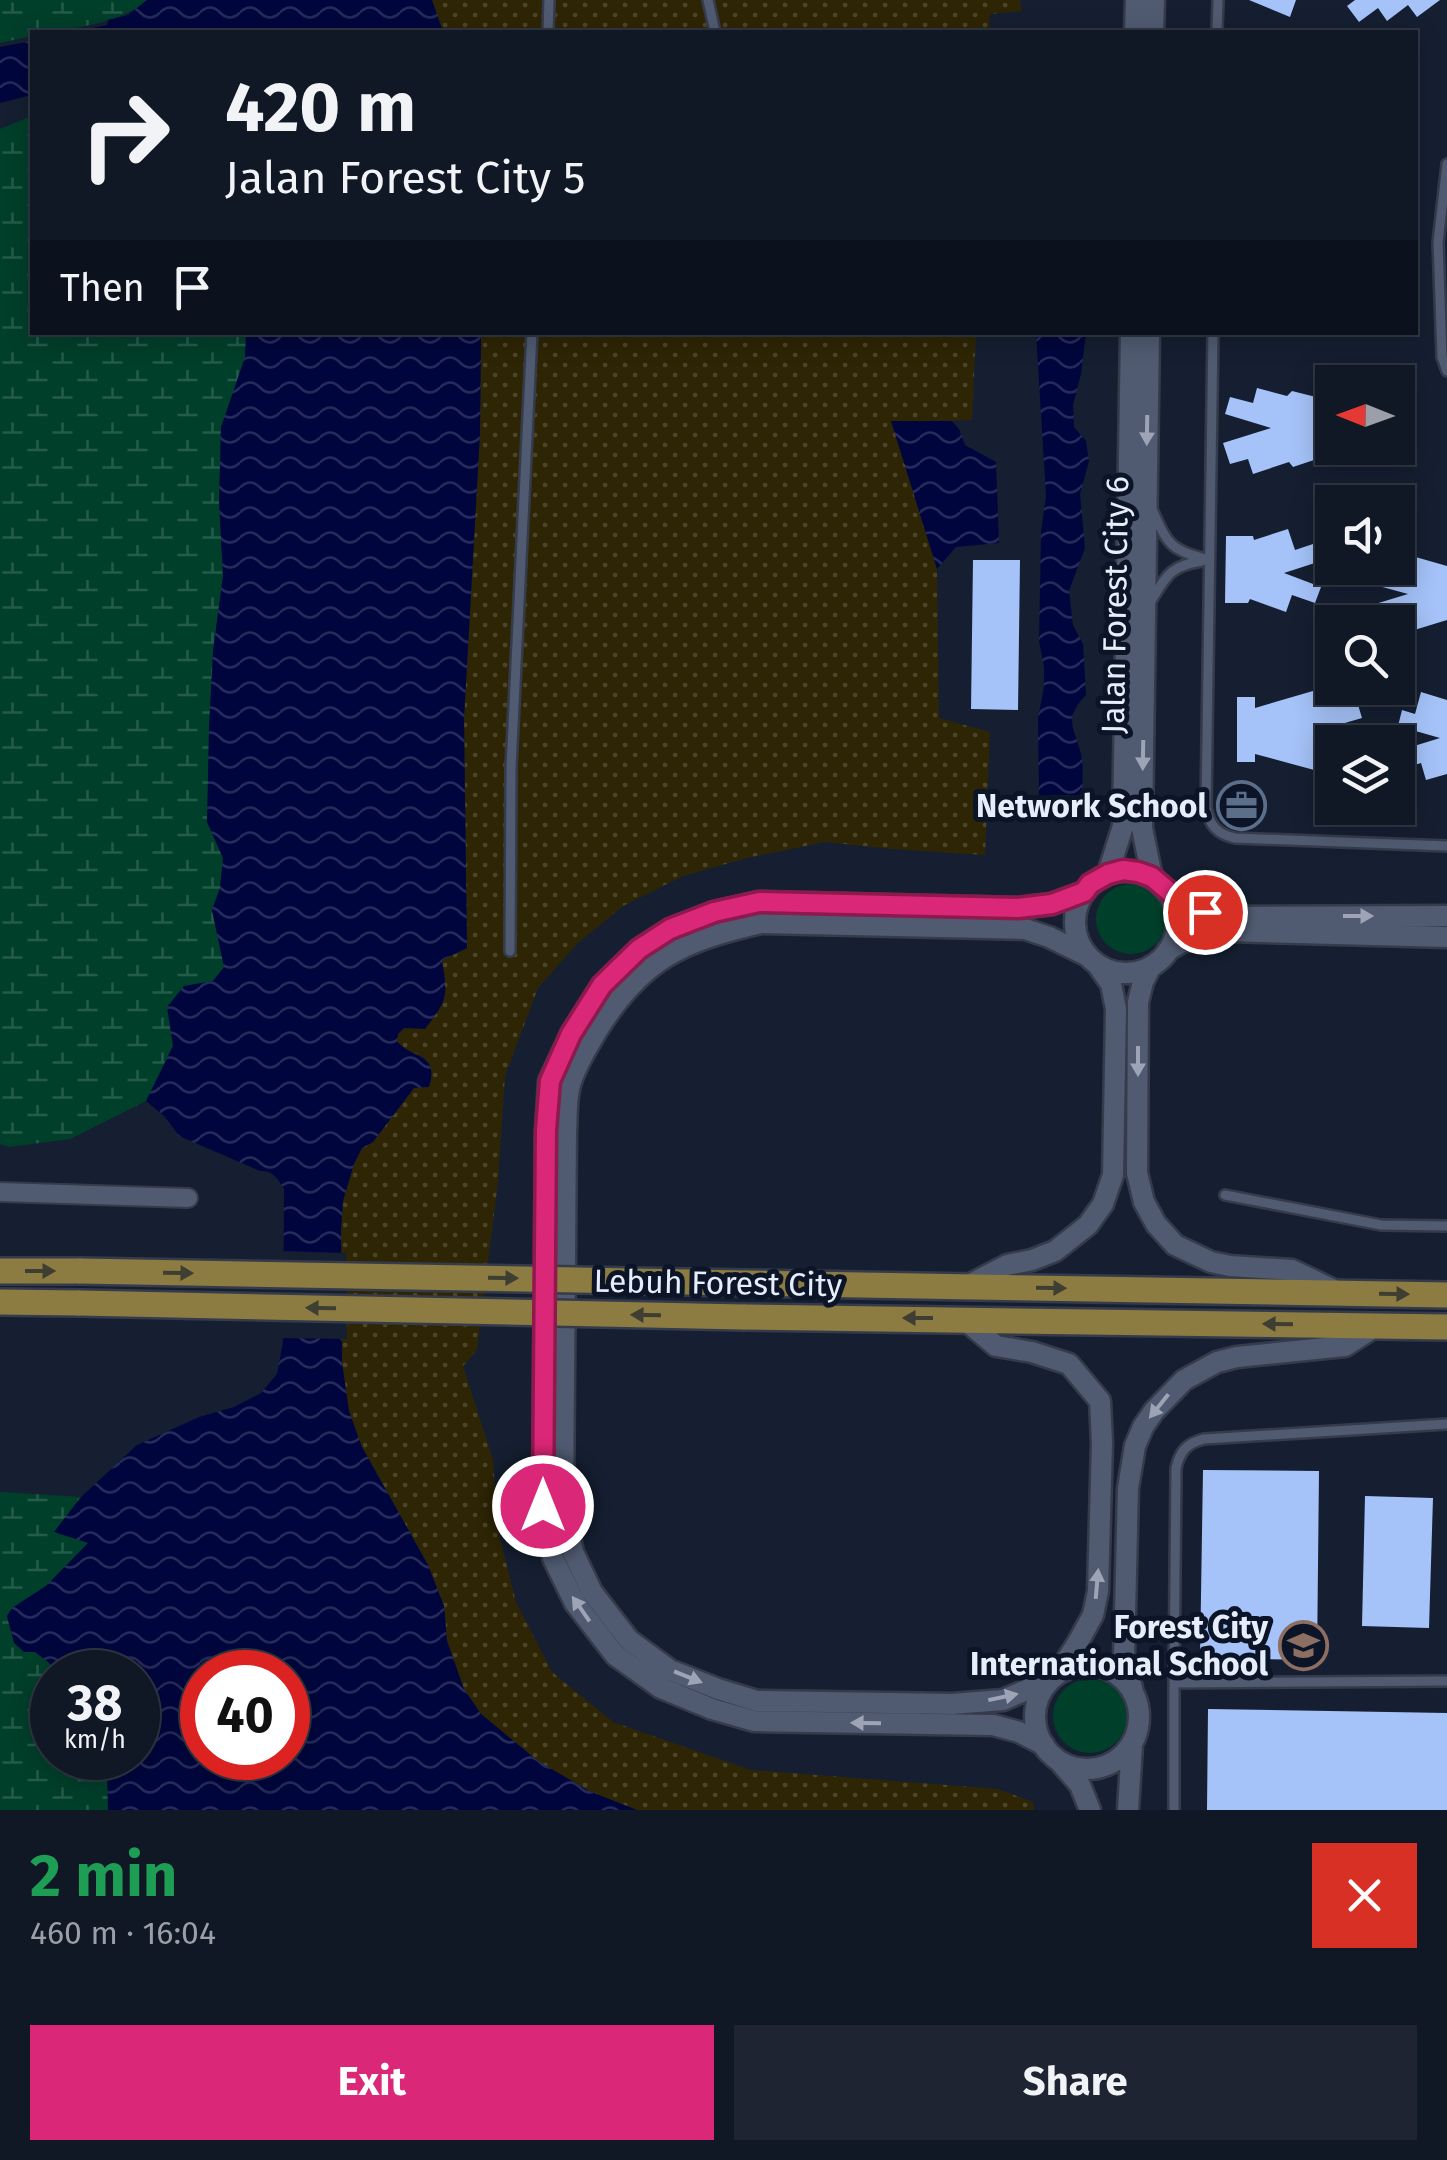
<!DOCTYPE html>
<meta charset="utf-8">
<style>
:root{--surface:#101725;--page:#1e2432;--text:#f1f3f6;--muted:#9c9fa7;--line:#303642;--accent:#db2777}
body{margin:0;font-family:"Fira Sans",sans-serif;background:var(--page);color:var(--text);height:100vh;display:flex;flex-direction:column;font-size:38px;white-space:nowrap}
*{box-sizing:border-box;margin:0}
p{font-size:32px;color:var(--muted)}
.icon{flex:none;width:55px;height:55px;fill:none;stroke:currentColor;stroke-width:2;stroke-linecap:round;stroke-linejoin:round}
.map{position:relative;height:1810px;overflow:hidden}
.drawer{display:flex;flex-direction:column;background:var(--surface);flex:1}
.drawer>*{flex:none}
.hud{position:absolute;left:30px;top:30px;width:1388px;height:305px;border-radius:0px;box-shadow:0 5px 25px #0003,0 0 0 2px var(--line);background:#101725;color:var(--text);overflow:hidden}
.needle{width:65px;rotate:271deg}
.buttons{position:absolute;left:1315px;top:365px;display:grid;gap:20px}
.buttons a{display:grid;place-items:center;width:100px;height:100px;border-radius:0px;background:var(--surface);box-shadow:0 5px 25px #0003,0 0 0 2px var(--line);font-size:50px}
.speed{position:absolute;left:30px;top:1650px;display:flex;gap:20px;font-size:50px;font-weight:700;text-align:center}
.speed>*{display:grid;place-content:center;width:130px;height:130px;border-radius:50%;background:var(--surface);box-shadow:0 5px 25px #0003,0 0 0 2px var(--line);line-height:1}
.speed small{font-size:25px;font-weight:400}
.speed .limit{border:15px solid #d22;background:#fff;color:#111}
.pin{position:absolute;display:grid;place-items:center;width:85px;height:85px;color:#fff;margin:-42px;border:5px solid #fff;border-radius:50%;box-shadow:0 2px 10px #0007}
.me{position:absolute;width:110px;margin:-55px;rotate:0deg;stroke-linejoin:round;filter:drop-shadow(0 0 8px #0008)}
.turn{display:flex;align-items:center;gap:35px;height:210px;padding:0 30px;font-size:45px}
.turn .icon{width:130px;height:130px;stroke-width:2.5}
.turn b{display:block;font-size:70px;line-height:85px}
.then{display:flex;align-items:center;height:95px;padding:0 30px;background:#0003;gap:20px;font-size:38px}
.round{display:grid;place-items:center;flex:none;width:105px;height:105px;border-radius:0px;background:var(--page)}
.overview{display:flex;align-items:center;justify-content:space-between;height:170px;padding:0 30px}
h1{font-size:60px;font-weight:700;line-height:75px;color:#1e9e55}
.button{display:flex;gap:20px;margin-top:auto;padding:20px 30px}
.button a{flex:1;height:115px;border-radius:0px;background:var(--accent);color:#fff;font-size:40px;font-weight:700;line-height:115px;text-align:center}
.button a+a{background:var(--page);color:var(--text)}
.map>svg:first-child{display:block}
.grass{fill:#003f2a}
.wetland{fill:url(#wetland-marsh)}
.sand{fill:url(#sand-dots)}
.water{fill:url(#water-waves);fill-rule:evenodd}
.pier{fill:#151f31}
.building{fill:#a5c3f9}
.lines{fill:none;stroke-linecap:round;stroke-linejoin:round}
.service-casing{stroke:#353b4a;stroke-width:14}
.minor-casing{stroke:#353b4a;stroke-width:22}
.tertiary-casing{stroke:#353b4a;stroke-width:25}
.primary-casing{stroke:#353b4a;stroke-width:30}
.service{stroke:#505b71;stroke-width:9}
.minor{stroke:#505b71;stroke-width:18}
.tertiary{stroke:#505b71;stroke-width:20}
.primary{stroke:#8c7c42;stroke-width:25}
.primary-bridge-casing{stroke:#353b4a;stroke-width:30;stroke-linecap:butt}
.primary-bridge{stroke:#8c7c42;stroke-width:25}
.oneway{fill:#9ca4b6}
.oneway2{fill:#3f3e32}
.route-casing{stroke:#8e194d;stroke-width:25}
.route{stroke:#db2777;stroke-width:18}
.labels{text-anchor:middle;stroke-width:10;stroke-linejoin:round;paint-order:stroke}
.street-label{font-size:32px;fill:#e7eefb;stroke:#0c1527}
.poi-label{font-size:32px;font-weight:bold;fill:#e7eefb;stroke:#0c1527;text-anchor:end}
</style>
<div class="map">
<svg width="1447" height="1810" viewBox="0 0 1447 1810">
<defs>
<pattern id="wetland-marsh" width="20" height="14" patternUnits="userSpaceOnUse" patternTransform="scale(2.5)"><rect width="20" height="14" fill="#003f2a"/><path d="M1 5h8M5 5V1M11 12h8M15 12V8" fill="none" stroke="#255b4a"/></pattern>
<pattern id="sand-dots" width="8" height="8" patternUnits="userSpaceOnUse" patternTransform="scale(2.5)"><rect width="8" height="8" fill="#2e2504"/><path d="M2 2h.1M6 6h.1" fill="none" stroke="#4c452a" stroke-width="1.8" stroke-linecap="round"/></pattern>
<pattern id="water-waves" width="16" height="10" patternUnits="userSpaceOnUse" patternTransform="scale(2.5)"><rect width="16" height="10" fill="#00063d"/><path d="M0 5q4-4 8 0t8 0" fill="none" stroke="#252b5a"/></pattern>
</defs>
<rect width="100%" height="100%" fill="#151f31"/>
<path class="grass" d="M1096 919a35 35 0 1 1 70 0a35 35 0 1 1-70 0Z
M1053 1716a37 37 0 1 1 74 0a37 37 0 1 1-74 0Z"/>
<path class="wetland" d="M0 0H147C125 22 64 32 32 32V36L0 43Z
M32 116V332L300 333 221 427 219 502 223 576 213 651 207 821 223 858 220 888 212 910 224 967 213 981 184 986 173 1046 146 1101 70 1139 9 1147 0 1144V129Z
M0 1492 81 1497 54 1532 89 1542 46 1586 12 1608 7 1616 14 1643 35 1652 53 1666 52 1758H104L107 1762 108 1810H0Z"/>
<path class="sand" d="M432 0H1020L1022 11 990 14 989 32H443Z
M481 333H976L972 420 892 422 937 569 939 718 990 732 985 855 892 849 825 842 747 858 683 876 623 906 578 943 538 988 505 1076 498 1182 477 1350 463 1366 493 1460 498 1530 516 1602 552 1672 613 1722 751 1770 998 1789 1033 1802 1034 1810H637L589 1791 538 1761 481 1714 464 1689 447 1641 444 1606 428 1565 362 1447 348 1411 342 1362 341 1229 343 1201 354 1164 362 1148 373 1142 414 1088 425 1058 401 1047 397 1041 398 1034 404 1028 442 960 467 948 464 719 480 433Z"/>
<path class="water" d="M147 0H432L443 32H72L107 25 108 20 128 15Z
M32 41V95L0 103V47Z
M246 333H481L480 433 464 719 467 948 442 960C448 997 448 999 425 1029L404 1028 398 1034 397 1041C412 1060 440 1052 429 1087L414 1088 373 1142 362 1148 354 1164 343 1201 341 1229 342 1362 349 1411 362 1447 428 1565 444 1606 447 1641 464 1689 481 1714 538 1761 589 1791 637 1810H108L107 1763 104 1758H138V1672H54L53 1666 35 1652H24L14 1643 7 1616 12 1608 46 1586 88 1543 54 1532 81 1497 137 1445 199 1417 234 1407 261 1393 277 1374 283 1342 284 1189C277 1178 274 1171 260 1171L179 1136 165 1117 146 1101 173 1046 167 1007 184 986 213 981 224 967 212 910 220 888 223 858 207 822 209 726 213 651 223 576 219 502 221 427 245 357ZM202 1672H288V1758H202Z
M1036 333H1086L1081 374 1073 405 1074 427 1086 441 1089 461 1080 494 1085 548 1069 591 1073 625 1083 644 1086 695C1063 719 1074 726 1081 754 1084 767 1082 782 1082 795H1039L1038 718 1044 687V667L1039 641 1041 532 1046 496Z
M891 421H952L959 429 965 445 996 462 999 543 956 547 937 569Z"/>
<path class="pier" d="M279 1251 346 1253 347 1339 278 1338Z"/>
<path class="building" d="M1249 0H1296L1290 17Z
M1355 0H1440L1417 17 1408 5 1387 21 1378 8 1359 22 1347 6Z
M1257 388 1287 396 1292 391 1332 401V454L1293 467 1289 462 1253 474 1248 459 1230 464 1223 443 1271 428 1225 414 1230 397 1253 403Z
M1288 529 1295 550 1316 543 1321 561 1284 573 1321 587 1315 603 1292 595 1286 612 1250 599 1248 603H1225L1226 536H1253L1254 540Z
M1398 552 1447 566V620L1398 635V622H1366L1362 608 1408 594 1364 582 1368 568 1381 571V568H1398Z
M973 560H1020L1018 710 971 709Z
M1330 686 1335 704 1356 698 1362 718 1314 732 1332 737V760L1329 774 1255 754V762H1237V697H1255V708Z
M1421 692 1447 700V774L1426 780 1421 763 1401 769 1398 756V751L1440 738 1398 726 1402 710 1415 714Z
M1203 1470 1319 1471 1317 1660 1200 1658Z
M1365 1496 1433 1498 1429 1628 1362 1626Z
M1208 1709 1447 1713V1810H1207Z"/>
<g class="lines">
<defs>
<path id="service" d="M708 0 715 32
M548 32 549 0
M1217 32 1218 0
M1447 164 1438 242 1442 357 1447 371
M1213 332 1206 807C1209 825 1217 834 1235 838L1447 846
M1152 509C1168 546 1171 550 1209 560
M1151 601C1167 575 1170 566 1202 561
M510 951 511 768 532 332
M1225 1195 1381 1225 1447 1226
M1174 1683 1176 1468C1180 1451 1187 1443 1204 1439L1447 1424
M1174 1810V1683L1447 1681"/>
<path id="minor" d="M0 1192 188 1198"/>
<path id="tertiary" d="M1135 32 1136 0
M1153 32 1154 0
M1149 332 1142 828 1152 877
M1075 922a51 51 0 1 1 102 0a51 51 0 1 1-102 0Z
M1108 873 1123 826 1131 332
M1169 891 1185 905 1228 917 1447 916
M1168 950C1188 938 1204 933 1227 931L1447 937
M1151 966 1143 982 1138 1002 1137 1173 1144 1202 1156 1224 1175 1245 1211 1262 1230 1266 1292 1270 1336 1291
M967 1286 1007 1265 1032 1260 1055 1251 1088 1225 1103 1204 1113 1175 1116 1009 1111 984 1097 964
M964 1319 996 1346 1032 1352 1069 1364 1100 1401 1102 1443 1098 1591 1093 1615 1077 1644 1059 1672
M1035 1717a52 52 0 1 1 104 0a52 52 0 1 1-104 0Z
M1050 1680 1003 1700 952 1704 757 1701 718 1689 670 1670 629 1640 592 1592 573 1552 563 1504 566 1131C567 1117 566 1099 570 1085 575 1066 588 1046 598 1029 642 959 682 941 761 923L1025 929 1049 937 1088 956
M1132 1688 1124 1656 1128 1488 1135 1446 1143 1427 1154 1411 1184 1380 1217 1362 1237 1357 1345 1346 1376 1326
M1044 1745 1019 1732 993 1725 754 1721 712 1709 661 1688 615 1655 575 1603 553 1558 543 1506 546 1131 549 1081 571 1034 602 985 639 949 670 929 714 912 759 902 1018 908 1051 904 1084 892
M1060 1762 1080 1785 1090 1810
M1128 1810 1132 1745"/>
<path id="primary" d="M0 1271H81
M744 1283 1447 1295
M0 1302 80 1303
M743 1317 1447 1327"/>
</defs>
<use href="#service" class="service-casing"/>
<use href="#minor" class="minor-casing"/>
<use href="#tertiary" class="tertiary-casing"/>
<use href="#primary" class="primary-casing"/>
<use href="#service" class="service"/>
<use href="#minor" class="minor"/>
<use href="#tertiary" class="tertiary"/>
<use href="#primary" class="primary"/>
<defs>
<path id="primary-bridge" d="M81 1271 744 1283
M80 1303 743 1317"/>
</defs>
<use href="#primary-bridge" class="primary-bridge-casing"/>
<use href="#primary-bridge" class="primary-bridge"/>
</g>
<defs><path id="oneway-solid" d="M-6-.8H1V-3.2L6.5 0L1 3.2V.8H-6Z" transform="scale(2.5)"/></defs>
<g class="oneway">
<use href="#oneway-solid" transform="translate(1147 430) rotate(91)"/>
<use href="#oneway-solid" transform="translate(1143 755) rotate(91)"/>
<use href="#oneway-solid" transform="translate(1358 916)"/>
<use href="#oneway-solid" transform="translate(1138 1061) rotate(90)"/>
<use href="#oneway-solid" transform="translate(1159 1406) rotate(129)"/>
<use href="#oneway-solid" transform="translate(1097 1584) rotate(-85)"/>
<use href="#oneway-solid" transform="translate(581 1609) rotate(-125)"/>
<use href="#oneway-solid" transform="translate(688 1677) rotate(22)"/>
<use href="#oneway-solid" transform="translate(1003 1697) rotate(-12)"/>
<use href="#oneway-solid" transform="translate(866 1723) rotate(-179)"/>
</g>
<g class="oneway2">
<use href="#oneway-solid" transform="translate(40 1271)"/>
<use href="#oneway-solid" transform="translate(178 1273) rotate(1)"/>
<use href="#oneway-solid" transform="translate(503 1278) rotate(1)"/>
<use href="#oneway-solid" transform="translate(1051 1288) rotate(1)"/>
<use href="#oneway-solid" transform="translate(1394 1294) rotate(1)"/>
<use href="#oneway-solid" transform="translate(321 1308) rotate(-179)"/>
<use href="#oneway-solid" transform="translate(646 1315) rotate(-179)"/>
<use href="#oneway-solid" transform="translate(918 1318) rotate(-180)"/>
<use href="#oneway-solid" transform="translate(1278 1324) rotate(-179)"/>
</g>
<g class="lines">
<defs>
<path id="route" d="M543 1506 546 1130 550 1081 571 1034 602 985 639 949 670 929 714 912 759 902 1018 908 1052 904 1084 892 1090 884 1108 874 1123 870 1138 872 1152 877 1185 905 1205 912"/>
</defs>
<use href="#route" class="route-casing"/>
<use href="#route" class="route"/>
</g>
<defs>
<symbol id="office-ring" viewBox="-11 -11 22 22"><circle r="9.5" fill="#0c1527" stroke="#5c6f8a" stroke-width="1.5"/><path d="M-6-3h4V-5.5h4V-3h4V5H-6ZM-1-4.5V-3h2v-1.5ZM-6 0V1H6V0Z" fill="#5c6f8a"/></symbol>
<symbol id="school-ring" viewBox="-11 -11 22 22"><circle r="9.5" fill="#0c1527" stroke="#8d6e63" stroke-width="1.5"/><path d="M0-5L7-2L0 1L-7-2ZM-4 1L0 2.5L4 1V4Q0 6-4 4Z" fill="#8d6e63"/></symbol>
</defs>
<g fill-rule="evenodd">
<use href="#office-ring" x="1214" y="778" width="55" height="55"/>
<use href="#school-ring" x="1276" y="1618" width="55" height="55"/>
</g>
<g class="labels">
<g class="street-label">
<text transform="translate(1115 605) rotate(-89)" y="11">Jalan Forest City 6</text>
<text transform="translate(718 1283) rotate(1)" y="11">Lebuh Forest City</text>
</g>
<g class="poi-label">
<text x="1207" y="817">Network School</text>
<text x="1268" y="1638">Forest City<tspan x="1268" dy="37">International School</tspan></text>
</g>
</g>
</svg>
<div class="buttons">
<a><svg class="needle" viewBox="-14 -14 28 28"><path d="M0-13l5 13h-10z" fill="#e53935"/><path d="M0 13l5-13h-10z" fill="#9c9fa7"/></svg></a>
<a><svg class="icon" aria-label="sound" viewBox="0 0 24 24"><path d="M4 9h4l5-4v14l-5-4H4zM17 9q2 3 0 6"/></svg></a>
<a><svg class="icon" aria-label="search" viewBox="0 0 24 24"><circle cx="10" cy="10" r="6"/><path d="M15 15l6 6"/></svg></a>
<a><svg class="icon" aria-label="layers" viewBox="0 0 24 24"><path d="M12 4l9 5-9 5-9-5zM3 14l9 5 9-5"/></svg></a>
</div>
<div class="speed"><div>38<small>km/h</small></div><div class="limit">40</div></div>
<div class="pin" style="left:1205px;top:912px;background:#d93025"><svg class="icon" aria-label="arrive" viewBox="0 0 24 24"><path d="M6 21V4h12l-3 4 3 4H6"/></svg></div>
<svg class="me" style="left:543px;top:1506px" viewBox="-20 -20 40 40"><circle r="17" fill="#db2777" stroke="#fff" stroke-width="3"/><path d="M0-11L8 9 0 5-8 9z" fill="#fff"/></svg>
<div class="hud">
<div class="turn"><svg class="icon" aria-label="right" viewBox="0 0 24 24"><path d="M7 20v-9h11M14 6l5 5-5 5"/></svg><div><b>420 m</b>Jalan Forest City 5</div></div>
<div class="then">Then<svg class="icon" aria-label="arrive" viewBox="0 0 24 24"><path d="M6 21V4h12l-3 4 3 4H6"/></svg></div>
</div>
</div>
<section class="drawer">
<div class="overview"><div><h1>2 min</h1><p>460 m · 16:04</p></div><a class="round" style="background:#d93025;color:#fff"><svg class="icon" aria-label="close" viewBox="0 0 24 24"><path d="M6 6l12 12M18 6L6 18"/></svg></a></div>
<div class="button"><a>Exit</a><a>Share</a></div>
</section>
